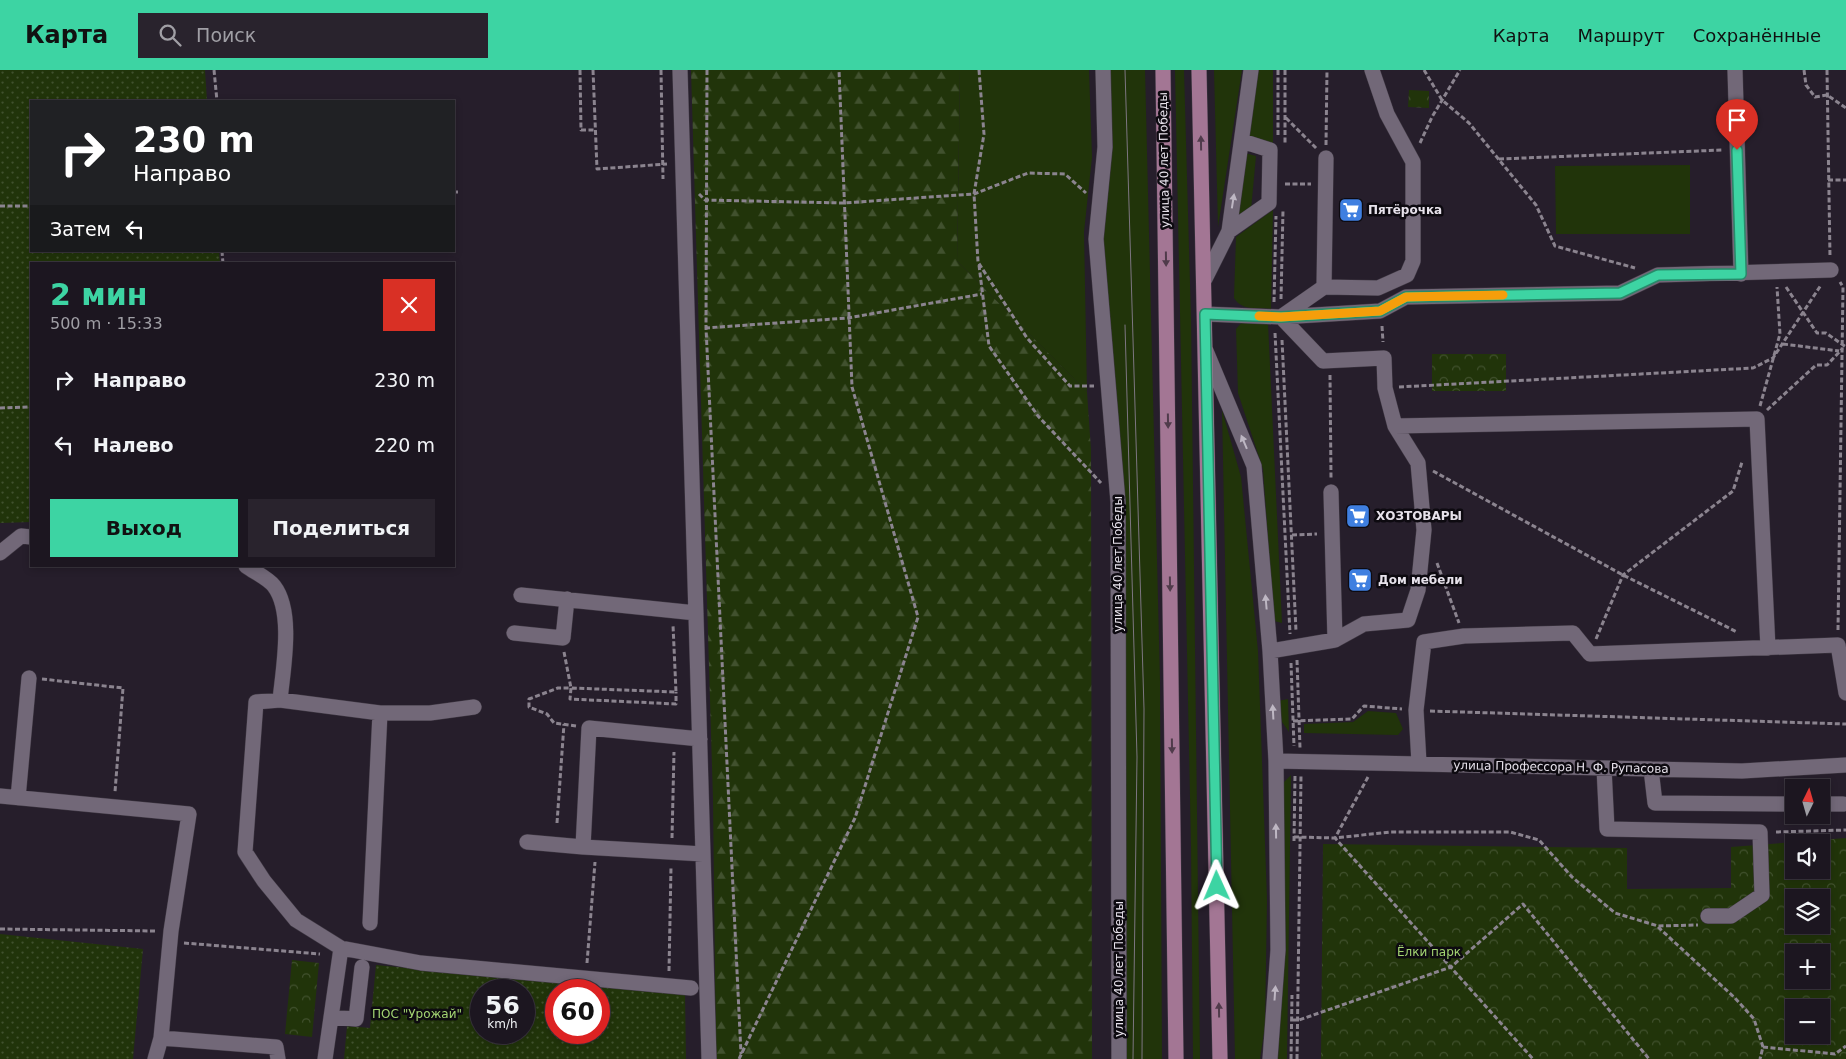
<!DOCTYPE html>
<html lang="ru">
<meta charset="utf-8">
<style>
:root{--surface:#1c1620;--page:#29232d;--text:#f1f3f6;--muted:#a09fa5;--line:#3a353e;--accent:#3dd4a3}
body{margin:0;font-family:"DejaVu Sans",sans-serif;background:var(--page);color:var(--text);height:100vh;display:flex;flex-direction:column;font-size:19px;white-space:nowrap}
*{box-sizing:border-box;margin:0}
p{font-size:16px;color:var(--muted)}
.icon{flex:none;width:28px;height:28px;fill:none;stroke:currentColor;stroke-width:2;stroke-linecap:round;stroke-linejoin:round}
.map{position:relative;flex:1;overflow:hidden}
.sheet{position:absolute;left:30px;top:192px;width:425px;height:305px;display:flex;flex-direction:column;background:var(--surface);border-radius:0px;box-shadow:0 2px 8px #0003,0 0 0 1px var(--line)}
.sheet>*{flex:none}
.hud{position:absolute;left:30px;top:30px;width:425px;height:152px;border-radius:0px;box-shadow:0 2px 8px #0003,0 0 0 1px var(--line);background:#202124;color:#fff;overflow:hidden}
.needle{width:32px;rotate:5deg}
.buttons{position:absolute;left:1785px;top:709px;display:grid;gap:10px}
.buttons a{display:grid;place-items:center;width:45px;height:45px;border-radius:0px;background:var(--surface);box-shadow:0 2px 8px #0003,0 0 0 1px var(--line);font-size:25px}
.speed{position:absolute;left:470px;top:909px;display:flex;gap:10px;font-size:25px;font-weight:700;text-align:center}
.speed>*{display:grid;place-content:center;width:65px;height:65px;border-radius:50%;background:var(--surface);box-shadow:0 2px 8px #0003,0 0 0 1px var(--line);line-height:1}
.speed small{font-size:12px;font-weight:400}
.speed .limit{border:8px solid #d22;background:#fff;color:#111}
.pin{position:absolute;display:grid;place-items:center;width:42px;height:42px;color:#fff;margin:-51px -21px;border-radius:50% 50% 50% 0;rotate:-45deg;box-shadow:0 0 5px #0007}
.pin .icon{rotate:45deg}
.me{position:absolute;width:55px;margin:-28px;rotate:359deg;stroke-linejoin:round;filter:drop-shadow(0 0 4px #0008)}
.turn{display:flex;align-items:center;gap:18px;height:105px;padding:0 20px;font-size:22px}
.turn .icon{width:65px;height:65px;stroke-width:2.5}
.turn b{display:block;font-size:35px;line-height:42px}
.then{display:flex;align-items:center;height:48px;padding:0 20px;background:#0003;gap:10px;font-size:19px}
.round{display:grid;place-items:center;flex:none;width:52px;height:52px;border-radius:0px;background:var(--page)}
.headline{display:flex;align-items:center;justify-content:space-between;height:85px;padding:0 20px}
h1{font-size:30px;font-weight:600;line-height:38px;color:var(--accent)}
.primary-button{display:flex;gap:10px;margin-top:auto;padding:10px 20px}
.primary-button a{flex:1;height:58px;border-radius:0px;background:var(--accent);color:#111;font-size:20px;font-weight:600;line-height:58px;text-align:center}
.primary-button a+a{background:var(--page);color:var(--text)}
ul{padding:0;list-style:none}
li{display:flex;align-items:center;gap:15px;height:65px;padding:0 20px}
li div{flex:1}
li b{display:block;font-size:19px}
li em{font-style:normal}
header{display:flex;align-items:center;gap:30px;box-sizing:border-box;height:70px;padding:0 25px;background:var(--accent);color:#111}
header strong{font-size:24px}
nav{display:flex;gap:28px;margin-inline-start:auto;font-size:18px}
.search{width:350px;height:45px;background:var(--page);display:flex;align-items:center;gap:12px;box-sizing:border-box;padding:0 18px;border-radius:0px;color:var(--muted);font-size:19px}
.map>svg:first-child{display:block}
.grass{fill:#21340a}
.forest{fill:url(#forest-firs)}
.park{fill:url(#park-crowns);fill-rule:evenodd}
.garden{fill:url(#garden-dots);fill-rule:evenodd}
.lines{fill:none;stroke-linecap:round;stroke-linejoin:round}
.minor-casing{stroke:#3f3843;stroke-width:16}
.major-casing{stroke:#3f3843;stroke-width:16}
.path{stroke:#8b848f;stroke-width:3;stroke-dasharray:5 2.5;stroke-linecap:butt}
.minor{stroke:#726878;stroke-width:15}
.major{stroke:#a37694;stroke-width:15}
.tram{stroke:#7d7681;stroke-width:1}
.oneway{fill:#503b4b}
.oneway2{fill:#beb7c3}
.route-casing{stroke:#288a6a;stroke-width:12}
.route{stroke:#3dd4a3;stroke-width:9}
.slow{stroke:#f59e0b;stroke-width:9}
.labels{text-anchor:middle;stroke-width:5;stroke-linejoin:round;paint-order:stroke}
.street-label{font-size:12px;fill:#e7e2eb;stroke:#0d0a10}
.poi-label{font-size:12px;font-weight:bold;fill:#e7e2eb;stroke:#0d0a10;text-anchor:start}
.park-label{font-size:12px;fill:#a3d472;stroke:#0d0a10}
</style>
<header>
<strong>Карта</strong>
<div class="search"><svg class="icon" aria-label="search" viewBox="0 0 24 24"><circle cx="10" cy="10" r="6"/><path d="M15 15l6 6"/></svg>Поиск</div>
<nav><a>Карта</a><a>Маршрут</a><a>Сохранённые</a></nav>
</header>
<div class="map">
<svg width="1846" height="989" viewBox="0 0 1846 989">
<defs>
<pattern id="forest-firs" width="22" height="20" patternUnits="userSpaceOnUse" patternTransform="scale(1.25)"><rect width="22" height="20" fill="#21340a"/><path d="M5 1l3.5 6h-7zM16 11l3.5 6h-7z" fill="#41512e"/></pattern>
<pattern id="park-crowns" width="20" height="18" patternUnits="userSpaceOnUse" patternTransform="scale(1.25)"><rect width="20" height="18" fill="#21340a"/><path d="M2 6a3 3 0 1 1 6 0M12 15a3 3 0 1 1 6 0" fill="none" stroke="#41512e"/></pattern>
<pattern id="garden-dots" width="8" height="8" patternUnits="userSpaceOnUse" patternTransform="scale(1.25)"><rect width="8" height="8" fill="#21340a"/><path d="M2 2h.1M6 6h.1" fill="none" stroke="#41512e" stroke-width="1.8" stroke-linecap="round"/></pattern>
</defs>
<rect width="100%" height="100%" fill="#261e2b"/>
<path class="grass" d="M960 0H1089L1092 87 1084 162 1087 322 957 191Z
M1107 0H1145L1160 611 1162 989H1127L1124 771 1100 173Z
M1175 0H1184L1191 249 1200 989H1193L1191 776Z
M1214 0H1242L1218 157Z
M1256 0H1273V76L1248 66Z
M1245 83 1256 86 1251 140 1237 148Z
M1690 95V164H1556L1555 96Z
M1273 140 1271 239C1257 238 1242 241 1234 228L1236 167Z
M1242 252 1268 253 1282 553 1274 551 1263 399 1238 323 1236 259Z
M1222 340 1241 407 1258 581 1267 829 1265 956 1260 989H1235Z
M1288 629 1289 662 1282 652 1278 631Z
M1368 641 1396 643 1403 659 1398 665 1304 663V654L1353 652Z
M1291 705 1287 989H1278L1282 881V714Z"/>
<path class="forest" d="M691 0H960L957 191 1087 322 1091 380 1092 989H716L713 729Z"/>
<path class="park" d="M1409 20 1429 21V38L1408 37Z
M1432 284H1506V321H1432Z
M1846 768V989H1321L1323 774 1627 778V819L1731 818V777ZM1794 772H1821V800H1794ZM1794 828H1821V855H1794ZM1794 882H1821V910H1794ZM1794 938H1821V965H1794Z
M292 890 319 893 312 967 285 964Z"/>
<path class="garden" d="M0 0H205L207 31H31V181H219L220 194H31V452L0 453Z
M0 864 143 879 133 989H0Z
M376 895 685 924 686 989H344L347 956 370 958ZM481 920H524V962H481ZM556 920H599V962H556Z"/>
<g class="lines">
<defs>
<path id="minor" d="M680 0 709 989
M1103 0 1105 77 1096 169 1118 432 1119 989
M1735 0 1741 204
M1229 161 1269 133 1270 80 1242 71
M1205 209 1229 161 1251 0
M1324 217 1326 88
M1205 244 1281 247 1380 241 1406 227 1620 223 1658 205 1831 200
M1206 281 1254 396 1270 581 1276 691 1278 880 1270 989
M1395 356 1757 349 1768 578
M1331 422 1335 570
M0 483 21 466 31 467
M246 496C254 502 268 508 274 516 294 542 283 599 280 630L380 643H430L474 637
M521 525 696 543
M514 563 563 568 567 529
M1270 581 1335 570 1364 554 1408 550 1418 520 1424 460 1418 393 1395 356 1385 318 1384 288 1323 291 1281 247 1324 217 1378 218 1407 205 1413 191V92L1387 44 1372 0
M280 630 256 632 245 782 264 811 296 850 341 878 421 893 691 918
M1276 691 1742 701 1846 695
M1419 693 1416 640 1424 572 1464 566 1573 563 1590 584 1838 575 1846 623
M1604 698 1607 759 1760 762 1762 825 1731 846H1708
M1651 699 1655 733 1794 734
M0 726 189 744 171 861 161 968 276 977 278 989
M18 728 29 608
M1821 734H1843
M527 772 583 777 589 658 700 669
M583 777 703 784
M370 853 380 643
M331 947 356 949 362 897
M155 989 161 968
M325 989 341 878"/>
<path id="major" d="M1163 0 1176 989
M1199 0 1220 989"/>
</defs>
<use href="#minor" class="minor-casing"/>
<use href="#major" class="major-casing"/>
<path class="path" d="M214 0 217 31
M580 0 581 60H595
M593 0 597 99 667 94
M661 0 663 109
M707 0 706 258 741 984
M979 0 984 64 974 124 978 192 1027 268 1070 316H1094
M1278 0V67
M1285 0V74
M1424 0 1442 30 1469 53 1536 135 1555 176 1635 198
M1804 0 1806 15 1815 27 1827 25 1846 38
M1827 0 1830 187
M1286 48 1317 79
M1420 73 1432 47 1460 0
M1326 75 1327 0
M1499 89 1723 80
M1828 110H1846
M1285 114H1311
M454 122H458
M699 124 705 130 843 133 974 124 1028 103 1065 104 1086 123
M0 136H31
M222 181 223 194
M979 195 989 276 1038 346 1101 413
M1786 217 1817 263H1826L1846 277
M1281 229 1283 140
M1274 232 1276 146
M1382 256 1383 272
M705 258 848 248 982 224
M1275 263 1290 564
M1282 270 1296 561
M1783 274 1839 281
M1330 305 1331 408
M1399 317 1753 298 1773 288 1821 215
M1760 336 1780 264 1777 217
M0 338 31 337
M1767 340 1816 295H1827L1843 278
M1433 401 1623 505 1737 562
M1292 465 1317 464
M1437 493 1459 553
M1838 560 1843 217 1840 212
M1596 569 1623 505 1733 421 1742 392
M564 582 571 618 676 622 673 555
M1297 590 1300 678
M1291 593 1294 676
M42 609 123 618 115 722
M1430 641 1846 654
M1293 651 1352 649 1364 636 1402 639
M576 656 554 653 547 644 529 637V629L558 618H571L570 629 676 634V622
M1368 707 1335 768 1533 989
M557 753 564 654
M1776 762 1846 760
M1294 767 1335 768 1390 762H1510L1539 770 1572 807 1615 843 1658 856 1698 855
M672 768 674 682
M1294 771 1295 705
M1658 857 1735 928 1754 949 1763 977 1760 989
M0 859 157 861
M184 873 320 884
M587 893 595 792
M669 901 671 797
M1292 950H1299L1451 897 1523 834 1649 989
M1763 977 1835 984 1846 976
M739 989 855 748 918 547 852 317 839 0
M1291 989 1292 925
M1297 989 1301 705"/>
<use href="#minor" class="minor"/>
<use href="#major" class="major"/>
<path class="tram" d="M1125 0 1144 639 1142 989
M1125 255 1137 687 1133 989"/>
</g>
<defs><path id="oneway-solid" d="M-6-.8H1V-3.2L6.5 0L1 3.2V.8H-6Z" transform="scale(1.25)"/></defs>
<g class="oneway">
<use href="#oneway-solid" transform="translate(1201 73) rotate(-91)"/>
<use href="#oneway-solid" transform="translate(1166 189) rotate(89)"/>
<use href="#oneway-solid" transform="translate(1168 351) rotate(89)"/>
<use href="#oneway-solid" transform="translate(1170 514) rotate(89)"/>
<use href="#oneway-solid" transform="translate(1172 676) rotate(89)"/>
<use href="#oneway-solid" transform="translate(1219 940) rotate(-91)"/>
</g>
<g class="oneway2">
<use href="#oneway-solid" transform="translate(1233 131) rotate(-81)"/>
<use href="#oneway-solid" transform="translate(1244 372) rotate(-113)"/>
<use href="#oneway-solid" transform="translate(1266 532) rotate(-95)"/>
<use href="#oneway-solid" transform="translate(1273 642) rotate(-93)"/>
<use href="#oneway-solid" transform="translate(1276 761) rotate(-91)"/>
<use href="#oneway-solid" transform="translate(1275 923) rotate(-86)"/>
</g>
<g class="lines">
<defs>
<path id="route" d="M1217 816 1205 244 1281 247 1380 241 1406 227 1620 223 1658 205 1741 204 1737 80"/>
</defs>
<use href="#route" class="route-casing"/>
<use href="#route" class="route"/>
<path class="slow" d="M1259 246 1281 247 1380 241 1406 227 1503 225"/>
</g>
<defs>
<symbol id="supermarket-square" viewBox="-11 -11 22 22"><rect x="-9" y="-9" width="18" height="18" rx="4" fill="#3f7fe0" stroke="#0d0a10"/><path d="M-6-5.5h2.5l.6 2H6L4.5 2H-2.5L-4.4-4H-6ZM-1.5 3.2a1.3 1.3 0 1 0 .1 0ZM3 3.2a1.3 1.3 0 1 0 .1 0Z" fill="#fff"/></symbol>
</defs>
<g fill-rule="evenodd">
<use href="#supermarket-square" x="1337" y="126" width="28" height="28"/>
<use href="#supermarket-square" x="1344" y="432" width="28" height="28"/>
<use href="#supermarket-square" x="1346" y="496" width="28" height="28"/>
</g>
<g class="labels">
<g class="street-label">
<text transform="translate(1164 90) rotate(-91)" y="4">улица 40 лет Победы</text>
<text transform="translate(1118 494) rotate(-90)" y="4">улица 40 лет Победы</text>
<text transform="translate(1561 697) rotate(1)" y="4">улица Профессора Н. Ф. Рупасова</text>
<text transform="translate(1119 899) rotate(-90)" y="4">улица 40 лет Победы</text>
</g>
<g class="poi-label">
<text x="1368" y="144">Пятёрочка</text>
<text x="1376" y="450">ХОЗТОВАРЫ</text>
<text x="1378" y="514">Дом мебели</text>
</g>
<g class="park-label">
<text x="1429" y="886">Ёлки парк</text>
<text x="417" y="948">ПОС "Урожай"</text>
</g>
</g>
</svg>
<div class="buttons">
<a><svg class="needle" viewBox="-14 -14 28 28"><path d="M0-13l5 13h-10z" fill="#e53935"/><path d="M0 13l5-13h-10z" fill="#a09fa5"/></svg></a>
<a><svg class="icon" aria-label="sound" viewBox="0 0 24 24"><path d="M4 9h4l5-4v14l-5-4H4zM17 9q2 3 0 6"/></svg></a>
<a><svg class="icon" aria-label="layers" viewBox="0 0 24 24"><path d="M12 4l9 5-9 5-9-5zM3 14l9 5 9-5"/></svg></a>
<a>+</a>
<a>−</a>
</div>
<div class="speed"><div>56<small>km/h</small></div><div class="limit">60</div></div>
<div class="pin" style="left:1737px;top:80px;background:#d93025"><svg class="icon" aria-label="arrive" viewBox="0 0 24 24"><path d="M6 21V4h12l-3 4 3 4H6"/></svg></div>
<svg class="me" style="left:1217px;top:816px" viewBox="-20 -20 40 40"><path d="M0-17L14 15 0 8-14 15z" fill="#3dd4a3" stroke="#fff" stroke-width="4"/></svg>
<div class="hud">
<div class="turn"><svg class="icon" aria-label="right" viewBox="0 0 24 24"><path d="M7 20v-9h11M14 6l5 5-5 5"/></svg><div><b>230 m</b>Направо</div></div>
<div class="then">Затем<svg class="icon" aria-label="left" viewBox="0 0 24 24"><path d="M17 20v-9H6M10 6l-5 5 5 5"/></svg></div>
</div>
<section class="sheet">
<div class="headline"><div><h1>2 мин</h1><p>500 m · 15:33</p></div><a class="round" style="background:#d93025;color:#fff"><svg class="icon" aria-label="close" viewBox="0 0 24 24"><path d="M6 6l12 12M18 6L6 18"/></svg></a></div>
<ul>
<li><svg class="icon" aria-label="right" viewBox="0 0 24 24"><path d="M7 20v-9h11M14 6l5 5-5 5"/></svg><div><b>Направо</b></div><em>230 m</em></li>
<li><svg class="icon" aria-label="left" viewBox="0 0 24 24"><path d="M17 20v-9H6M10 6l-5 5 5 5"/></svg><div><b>Налево</b></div><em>220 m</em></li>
</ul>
<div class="primary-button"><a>Выход</a><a>Поделиться</a></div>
</section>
</div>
